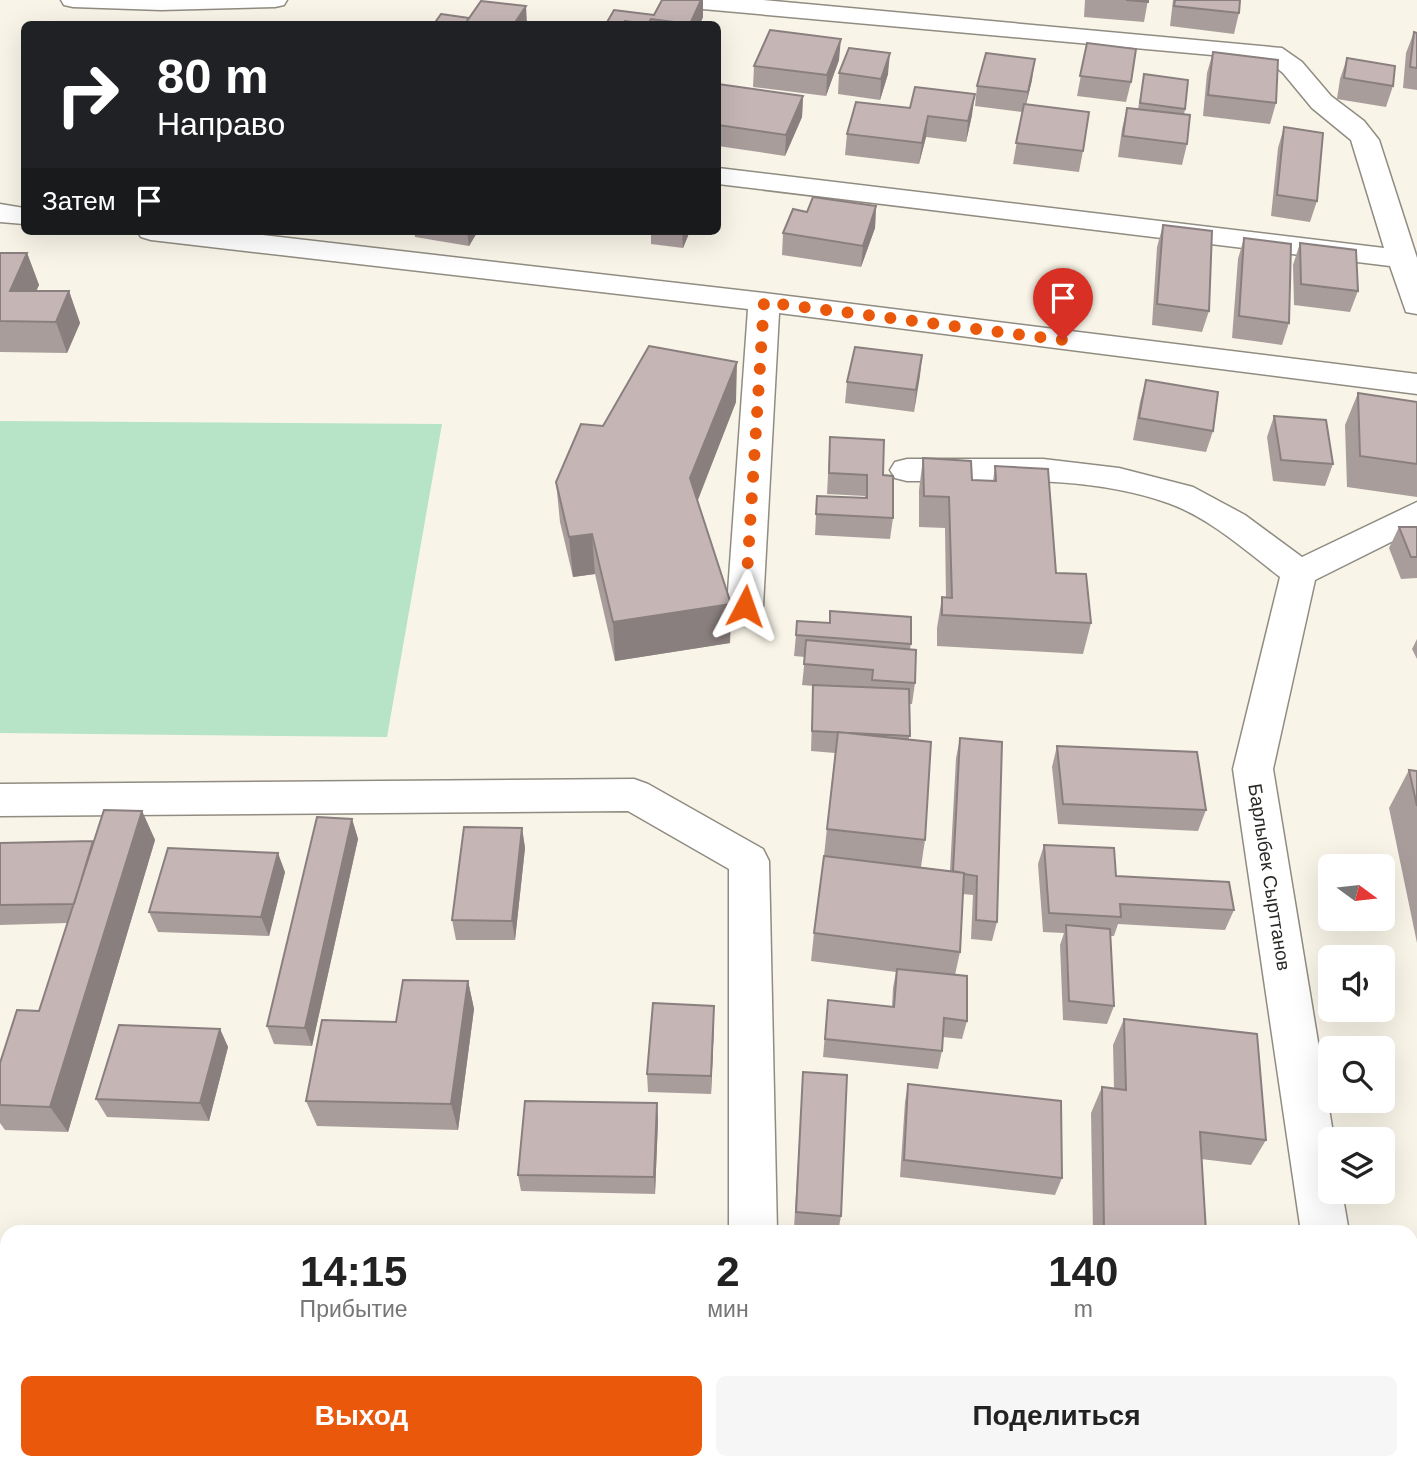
<!DOCTYPE html>
<html lang="ru">
<meta charset="utf-8">
<style>
:root{--surface:#fff;--page:#f6f6f6;--text:#222;--muted:#767676;--accent:#ea580c}
body{margin:0;font-family:Arial,sans-serif;background:var(--page);color:var(--text);height:100vh;display:flex;flex-direction:column;font-size:26px;white-space:nowrap}
*{box-sizing:border-box;margin:0}
p{font-size:23px;color:var(--muted)}
.icon{flex:none;width:38px;height:38px;fill:none;stroke:currentColor;stroke-width:2;stroke-linecap:round;stroke-linejoin:round}
.map{position:relative;flex:1;overflow:hidden}
.side{position:absolute;left:0px;top:1225px;width:1418px;height:245px;display:flex;flex-direction:column;background:var(--surface);border-radius:21px 21px 0 0;box-shadow:0 7px 28px #0002}
.side>*{flex:none}
.top-card{position:absolute;left:21px;top:21px;width:700px;height:214px;border-radius:10px;box-shadow:0 7px 28px #0002;background:#202124;color:#fff;overflow:hidden}
.needle{width:46px;rotate:105deg}
.tools{position:absolute;left:1318px;top:854px;display:grid;gap:14px}
.tools a{display:grid;place-items:center;width:77px;height:77px;border-radius:10px;background:var(--surface);box-shadow:0 7px 28px #0002;font-size:35px}
.pin{position:absolute;display:grid;place-items:center;width:60px;height:60px;color:#fff;margin:-72px -30px;border-radius:50% 50% 50% 0;rotate:-45deg;box-shadow:0 0 7px #0007}
.pin .icon{rotate:45deg}
.me{position:absolute;width:77px;margin:-38px;rotate:4deg;stroke-linejoin:round;filter:drop-shadow(0 0 5px #0008)}
.turn{display:flex;align-items:center;gap:24px;height:147px;padding:0 21px;font-size:32px}
.turn .icon{width:91px;height:91px;stroke-width:2.5}
.turn b{display:block;font-size:49px;line-height:60px}
.then{display:flex;align-items:center;height:66px;padding:0 21px;background:#0003;gap:14px;font-size:26px}
.eta{display:flex;justify-content:space-evenly;align-items:center;height:119px;text-align:center}
.eta b{font-size:42px;font-weight:800;line-height:49px}
.primary-button{display:flex;gap:14px;margin-top:auto;padding:14px 21px}
.primary-button a{flex:1;height:80px;border-radius:10px;background:var(--accent);color:#fff;font-size:28px;font-weight:800;line-height:80px;text-align:center}
.primary-button a+a{background:var(--page);color:var(--text)}
.map>svg:first-child{display:block}
.green{fill:#b7e4c6}
.lines{fill:none;stroke-linecap:round;stroke-linejoin:round}
.minor-casing{stroke:#918c81;stroke-width:3}
.minor{fill:#fff;fill-rule:evenodd}
.wall{fill:#a99d9c}
.shaded-wall{fill:#8a7f7f}
.building{fill:#c5b6b5;stroke:#8a7f7f;stroke-width:2}
.route{stroke:#ea580c;stroke-width:12;stroke-dasharray:0 21.6}
.labels{text-anchor:middle;stroke-width:6;stroke-linejoin:round;paint-order:stroke}
.street-label{font-size:19px;fill:#2a2824;stroke:#fff}
</style>
<div class="map">
<svg width="1417" height="1470" viewBox="0 0 1417 1470">
<rect width="100%" height="100%" fill="#f8f4e7"/>
<path class="green" d="M0 421 442 424 387 737 0 733Z"/>
<g class="lines">
<defs>
<path id="minor" d="M61 0H287L284 5 275 7 161 10 73 7 64 5Z
M668 0H763L1282 48 1302 62 1331 96 1364 121 1379 140 1417 258V314L1406 312 1390 266 718 184V168L1384 248 1351 140 1312 108 1283 73 1267 60 680 7 671 5Z
M0 204 24 208V224L0 222Z
M137 231H227L764 293 1417 374V394L779 313 763 606 758 615 745 619 732 615 727 606 748 309 151 240 141 237Z
M907 459H1043L1119 468 1193 487 1245 515 1302 557 1417 502V529L1315 580 1273 769 1334 1139H1330V1192H1342L1349 1232H1301L1233 769 1280 577C1246 551 1210 518 1168 503 1086 474 993 481 907 481L895 478 890 470 895 462Z
M634 779 648 784 763 849 769 861 777 1232H729V869L628 811 0 816V784Z
M714 1463H766L765 1470H713Z
M1333 1463H1385V1470H1333Z"/>
</defs>
<use href="#minor" class="minor-casing"/>
<use href="#minor" class="minor"/>
</g>
<path class="wall" d="M1085 0H1148L1144 22 1084 17Z
M1173 0H1240L1239 13 1234 34 1170 26Z
M654 15 703 17 700 24H606Z
M1414 32 1417 33V90L1403 88 1406 53Z
M1087 43 1131 82 1126 102 1077 96Z
M1213 52 1276 103 1270 124 1203 116 1207 73Z
M1347 58 1393 86 1386 107 1337 99 1340 79Z
M839 60 826 96 753 87 754 66Z
M839 73 888 74 880 100 838 94Z
M1144 74 1185 109 1184 115 1187 144 1182 165 1118 157 1122 129 1127 108 1138 109Z
M1032 80 1026 104 1083 151 1079 172 1013 164 1022 112 975 106 977 86Z
M718 84 803 96 802 117 785 156 718 146Z
M856 102 972 115 966 142 926 137 919 164 845 155 847 134Z
M1284 127 1317 201 1310 222 1271 216 1278 148Z
M876 206 875 228 861 267 782 255 783 233Z
M1163 225 1209 311 1202 332 1152 325 1157 247Z
M414 231H478L469 246 415 237Z
M651 231H690L683 248 651 244Z
M1244 238 1289 323 1282 345 1232 338 1238 259Z
M1300 243 1358 291 1350 312 1294 305 1293 265Z
M0 253H27L39 285 36 291H69L80 323 67 353 0 352Z
M922 355 914 412 845 403 847 382Z
M1146 380 1213 431 1206 452 1133 440 1140 402Z
M1358 393 1417 402V497L1347 487 1345 425Z
M736 402 697 500 731 604 730 643 615 661 595 574 573 577 560 522 556 482 603 426Z
M1274 416 1333 464 1325 486 1273 481 1267 437Z
M830 437 883 475 893 518 890 539 815 535 817 496 865 498V496L827 494Z
M923 458 972 480 993 481 995 466 1056 573 1091 623 1083 654 937 646V628L942 597 946 598 945 528 919 527V490Z
M1399 527H1417V578L1401 579 1389 548Z
M796 635 911 644 910 649 915 683 912 704H910L909 739 925 840 921 867 950 871 956 758 960 738 997 922 992 941 971 939 973 895 963 894 960 952 955 975 967 1021 962 1039 943 1037 942 1051 938 1069 823 1057 828 1000 892 1007 893 988 896 972 811 961 814 933 824 856 835 753 811 751 813 686 802 685 805 657 794 656Z
M1417 639V659L1412 649Z
M1057 746 1206 810 1198 831 1058 824 1052 767Z
M1409 770 1417 771V943L1389 808Z
M142 811 155 840 68 1132 5 1130 0 1123V1063L39 1011 67 923 0 925V843H94Z
M352 819 358 839 312 1046 274 1044 267 1026Z
M522 828 525 848 515 940H456L452 920Z
M1044 845 1116 876 1234 910 1225 930 1118 924 1114 936H1110L1114 1006 1107 1024 1063 1020 1060 945 1064 933 1043 932 1038 864Z
M285 872 269 936 158 932 149 912Z
M468 981 474 1009 458 1130 317 1126 306 1101 396 1022Z
M1124 1019 1266 1140 1251 1165 1201 1159 1206 1232H1093L1091 1113 1102 1087 1114 1088 1113 1045Z
M714 1024 711 1094 648 1092 647 1074Z
M220 1029 228 1047 209 1121 107 1117 96 1099Z
M803 1072 841 1216 838 1232 794 1228Z
M908 1084 1062 1178 1055 1195 900 1177 905 1102Z
M657 1103 658 1121 655 1194 521 1191 518 1175Z
M953 1463H1183V1467L1216 1470H953Z"/>
<path class="shaded-wall" d="M701 0H703V17L700 24H690Z
M526 6 527 24H514Z
M841 39 839 60 826 96 827 75Z
M890 53 888 74 880 100 881 79Z
M1035 59 1032 80 1024 113 1028 92Z
M975 94 972 115 966 142 968 121Z
M803 96 802 117 785 156 786 135Z
M928 116 926 137 919 164 922 143Z
M876 206 875 228 861 267 863 246Z
M467 231H478L469 246Z
M682 231H690L683 248Z
M27 253 39 285 22 322 10 291Z
M69 291 80 323 67 353 56 322Z
M922 355 920 376 914 412 916 390Z
M737 362 736 402 691 518 690 478Z
M592 534 595 574 573 577 569 537Z
M731 604 730 643 615 661 613 622Z
M142 811 155 840 68 1132 50 1107Z
M352 819 358 839 312 1046 305 1028Z
M522 828 525 848 515 940 512 921Z
M278 853 285 872 269 936 261 917Z
M468 981 474 1009 458 1130 451 1104Z
M714 1006V1024L711 1094V1076Z
M220 1029 228 1047 209 1121 200 1103Z
M657 1103 658 1121 655 1194 654 1177Z
M7 1430V1463H32L30 1470H0V1456Z
M270 1463H288L287 1470H269Z
M529 1463H535L534 1470H529Z"/>
<path class="building" d="M662 0H701L690 24 651 19 648 24 625 21 623 24H606L614 10 654 15Z
M1126 0H1148V2Z
M1175 0H1240L1239 13 1174 6Z
M481 1 526 6 514 24H465Z
M441 14 469 18 465 24H434Z
M770 30 841 39 827 75 754 66Z
M1414 32 1417 33V68L1410 67Z
M1087 43 1136 49 1131 82 1080 76Z
M849 48 890 53 881 79 839 73Z
M1213 52 1278 60 1276 103 1208 95Z
M986 53 1035 59 1028 92 977 86Z
M1347 58 1395 66 1393 86 1344 78Z
M1144 74 1188 80 1185 109 1140 103Z
M718 84 803 96 786 135 718 125Z
M915 87 975 94 968 121 928 116 922 143 847 134 856 102 910 108Z
M1024 104 1089 112 1083 151 1016 143Z
M1127 108 1190 115 1187 144 1123 136Z
M1284 127 1323 133 1317 201 1277 195Z
M813 197 876 206 863 246 783 233 793 209 807 212Z
M1163 225 1212 231 1209 311 1157 304Z
M1244 238 1291 244 1289 323 1239 316Z
M1300 243 1356 250 1358 291 1301 284Z
M0 253H27L10 291H69L56 322 0 321Z
M649 346 737 362 690 478 731 604 613 622 592 534 569 537 556 482 581 424 603 426Z
M855 347 922 355 916 390 847 382Z
M1146 380 1218 392 1213 431 1139 418Z
M1358 393 1417 402V464L1360 456Z
M1274 416 1326 420 1333 464 1281 460Z
M830 437 884 440 883 475 893 476V518L816 514 817 496 867 498V475L829 473Z
M923 458 971 461 972 480 996 481 995 466 1048 469 1056 573 1086 574 1091 623 942 615V597L952 598 949 497 924 496Z
M1399 527H1417V557H1411Z
M830 611 911 617V644L796 635 797 621 830 623Z
M806 640 916 650 915 683 872 680 873 670 804 664Z
M813 685 909 689 910 736 812 731Z
M838 732 931 742 925 840 827 829Z
M960 738 1002 742 997 922 976 920 977 876 964 874V873L953 871Z
M1057 746 1197 752 1206 810 1063 804Z
M1409 770 1417 771V806Z
M104 810 142 811 50 1107 0 1105V1063L17 1010 39 1011Z
M317 817 352 819 305 1028 267 1026Z
M464 827 522 828 512 921 452 920Z
M93 841 74 904 0 905V843Z
M1044 845 1114 848 1116 876 1229 882 1234 910 1120 904 1121 917 1049 913Z
M168 848 278 853 261 917 149 912Z
M824 856 964 873 960 952 814 933Z
M1066 925 1110 929 1114 1006 1069 1001Z
M897 969 967 976V1021L944 1018 942 1051 825 1039 828 1000 894 1007Z
M403 980 468 981 451 1104 306 1101 322 1020 396 1022Z
M653 1003 714 1006 711 1076 647 1074Z
M1124 1019 1257 1034 1266 1140 1200 1132 1206 1232H1104L1102 1087 1126 1090Z
M119 1025 220 1029 200 1103 96 1099Z
M803 1072 847 1075 841 1216 796 1212Z
M908 1084 1061 1101 1062 1178 904 1160Z
M525 1101 657 1103 654 1177 518 1175Z
M0 1376H7V1430L0 1456Z
M193 1463H270L269 1470H191Z
M416 1463H529V1470H415Z
M560 1463H676V1470H559Z
M961 1463H1046V1470H961Z
M1051 1463H1183V1467L1216 1470H1051Z"/>
<g class="lines">
<path class="route" d="M745 606 764 302 1063 340"/>
</g>
<g class="labels">
<g class="street-label">
<text transform="translate(1270 877) rotate(81)" y="7">Барлыбек Сырттанов</text>
</g>
</g>
</svg>
<div class="tools">
<a><svg class="needle" viewBox="-14 -14 28 28"><path d="M0-13l5 13h-10z" fill="#e53935"/><path d="M0 13l5-13h-10z" fill="#767676"/></svg></a>
<a><svg class="icon" aria-label="sound" viewBox="0 0 24 24"><path d="M4 9h4l5-4v14l-5-4H4zM17 9q2 3 0 6"/></svg></a>
<a><svg class="icon" aria-label="search" viewBox="0 0 24 24"><circle cx="10" cy="10" r="6"/><path d="M15 15l6 6"/></svg></a>
<a><svg class="icon" aria-label="layers" viewBox="0 0 24 24"><path d="M12 4l9 5-9 5-9-5zM3 14l9 5 9-5"/></svg></a>
</div>
<div class="pin" style="left:1063px;top:340px;background:#d93025"><svg class="icon" aria-label="arrive" viewBox="0 0 24 24"><path d="M6 21V4h12l-3 4 3 4H6"/></svg></div>
<svg class="me" style="left:745px;top:606px" viewBox="-20 -20 40 40"><path d="M0-17L14 15 0 8-14 15z" fill="#ea580c" stroke="#fff" stroke-width="4"/></svg>
<div class="top-card">
<div class="turn"><svg class="icon" aria-label="right" viewBox="0 0 24 24"><path d="M7 20v-9h11M14 6l5 5-5 5"/></svg><div><b>80 m</b>Направо</div></div>
<div class="then">Затем<svg class="icon" aria-label="arrive" viewBox="0 0 24 24"><path d="M6 21V4h12l-3 4 3 4H6"/></svg></div>
</div>
<section class="side">
<div class="eta">
<div><b>14:15</b><p>Прибытие</p></div>
<div><b>2</b><p>мин</p></div>
<div><b>140</b><p>m</p></div>
</div>
<div class="primary-button"><a>Выход</a><a>Поделиться</a></div>
</section>
</div>
